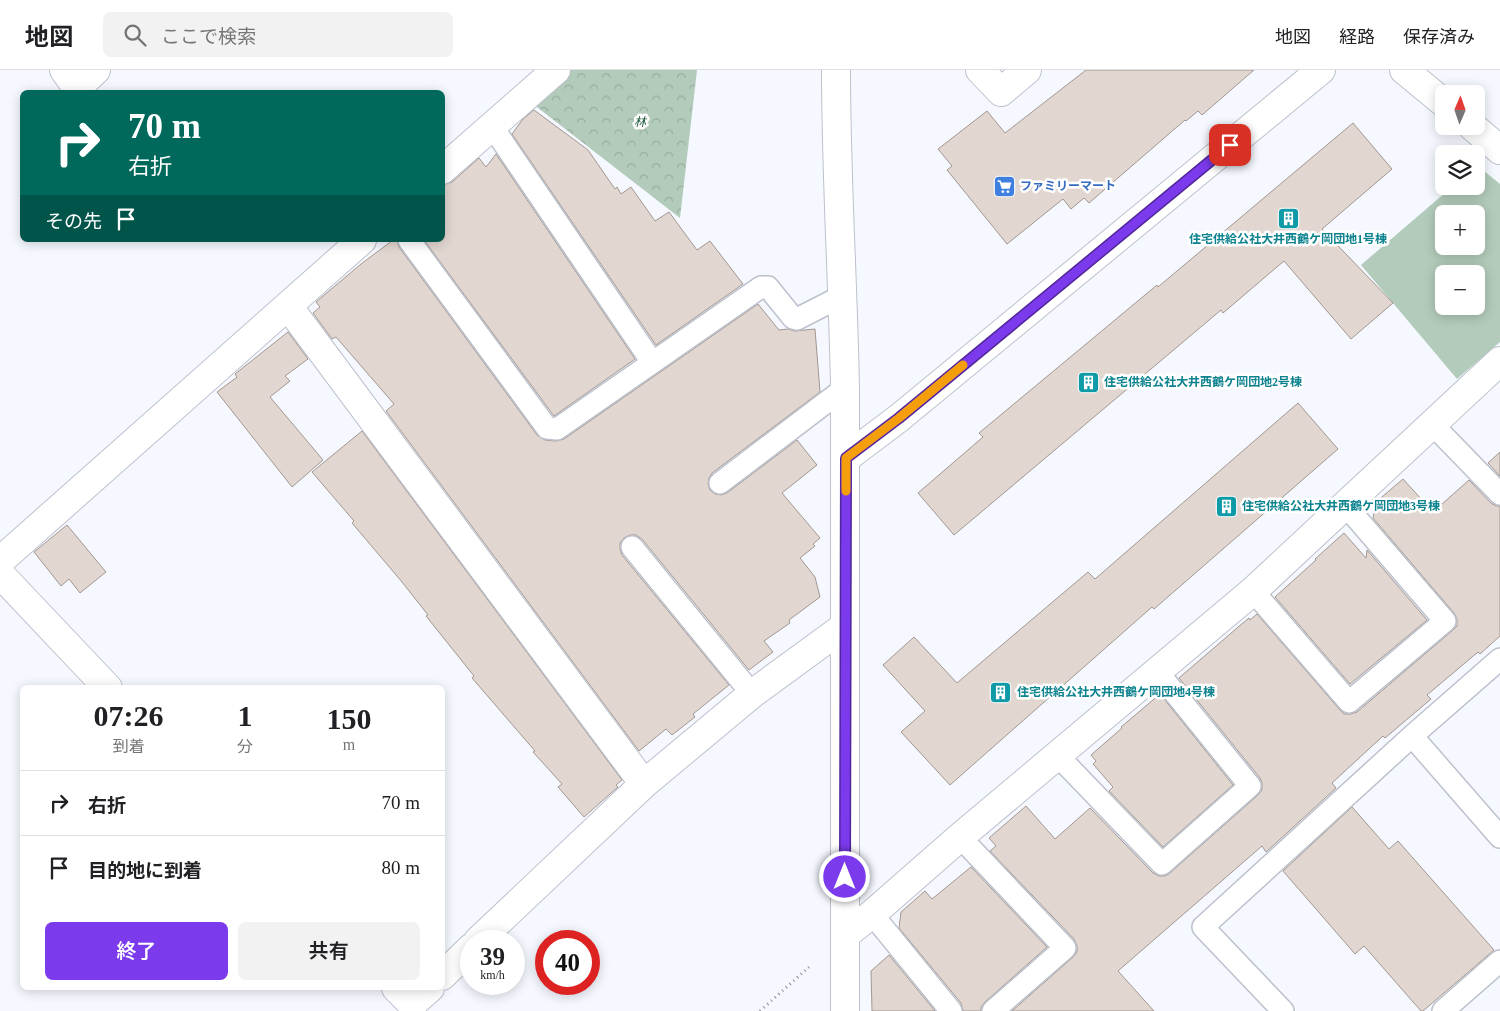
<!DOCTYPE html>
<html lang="ja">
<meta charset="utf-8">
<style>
:root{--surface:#fff;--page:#f2f2f2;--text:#202124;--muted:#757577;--line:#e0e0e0;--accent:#7c3aed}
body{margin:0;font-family:"Times New Roman","Noto Sans JP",serif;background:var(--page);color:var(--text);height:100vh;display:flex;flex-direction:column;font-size:19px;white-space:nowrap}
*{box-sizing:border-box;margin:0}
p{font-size:16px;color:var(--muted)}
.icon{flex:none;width:28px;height:28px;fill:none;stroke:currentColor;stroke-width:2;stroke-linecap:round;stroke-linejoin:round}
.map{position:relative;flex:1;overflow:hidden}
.drawer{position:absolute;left:20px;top:615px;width:425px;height:305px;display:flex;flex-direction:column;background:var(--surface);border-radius:8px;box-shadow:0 2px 12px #0003}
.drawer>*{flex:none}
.top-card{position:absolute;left:20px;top:20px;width:425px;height:152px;border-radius:8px;box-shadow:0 2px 12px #0003;background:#00695c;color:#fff;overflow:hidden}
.needle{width:32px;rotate:2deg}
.controls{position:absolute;left:1435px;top:15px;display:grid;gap:10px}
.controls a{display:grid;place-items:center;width:50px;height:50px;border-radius:8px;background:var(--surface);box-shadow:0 2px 12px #0003;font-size:25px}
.speed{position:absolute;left:460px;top:860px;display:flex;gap:10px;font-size:25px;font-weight:700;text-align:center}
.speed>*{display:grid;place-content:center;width:65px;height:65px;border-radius:50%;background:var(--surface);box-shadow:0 2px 12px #0003;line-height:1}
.speed small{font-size:12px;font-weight:400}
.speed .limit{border:8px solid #d22;background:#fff;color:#111}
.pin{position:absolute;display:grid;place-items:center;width:42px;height:42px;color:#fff;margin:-21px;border-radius:10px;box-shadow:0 2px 8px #0006}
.me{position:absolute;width:55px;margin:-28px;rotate:0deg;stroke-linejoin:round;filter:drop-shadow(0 0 4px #0008)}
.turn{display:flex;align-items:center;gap:18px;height:105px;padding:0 25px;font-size:22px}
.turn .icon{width:65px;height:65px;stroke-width:2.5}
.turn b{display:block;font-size:35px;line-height:42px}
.then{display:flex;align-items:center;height:48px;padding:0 25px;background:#0003;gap:10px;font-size:19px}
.eta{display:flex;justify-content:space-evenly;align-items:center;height:85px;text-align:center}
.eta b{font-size:30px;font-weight:600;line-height:35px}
.button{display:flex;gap:10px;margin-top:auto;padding:10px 25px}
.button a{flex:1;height:58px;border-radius:8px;background:var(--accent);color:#fff;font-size:20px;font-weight:600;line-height:58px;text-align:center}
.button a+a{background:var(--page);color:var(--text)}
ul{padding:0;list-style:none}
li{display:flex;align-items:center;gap:15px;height:65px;padding:0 25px;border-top:1px solid var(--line)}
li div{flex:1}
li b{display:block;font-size:19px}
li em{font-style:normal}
header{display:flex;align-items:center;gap:30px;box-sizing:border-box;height:70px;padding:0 25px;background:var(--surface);border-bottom:1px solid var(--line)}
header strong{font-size:24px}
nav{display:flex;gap:28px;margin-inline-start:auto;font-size:18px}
.search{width:350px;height:45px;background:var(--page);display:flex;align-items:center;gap:12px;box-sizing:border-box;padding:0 18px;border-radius:8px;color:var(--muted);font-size:19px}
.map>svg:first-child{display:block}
.forest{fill:url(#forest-crowns)}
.park{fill:#b2cbba;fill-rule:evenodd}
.building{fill:#e2d6d0;stroke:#a29791}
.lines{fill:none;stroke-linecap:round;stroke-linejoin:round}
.lane-casing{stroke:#bcc1cc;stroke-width:24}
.street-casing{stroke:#bcc1cc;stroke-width:30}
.secondary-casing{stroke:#bcc1cc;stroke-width:30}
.path{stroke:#8a8d92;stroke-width:3;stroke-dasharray:1 4;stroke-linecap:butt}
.lane{stroke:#fff;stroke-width:21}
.street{stroke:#fff;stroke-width:28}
.secondary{stroke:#fff;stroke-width:28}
.route-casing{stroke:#51269a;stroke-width:12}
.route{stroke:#7c3aed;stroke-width:9}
.slow{stroke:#f59e0b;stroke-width:9}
.labels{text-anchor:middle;stroke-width:5;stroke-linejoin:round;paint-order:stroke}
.park-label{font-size:12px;font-style:italic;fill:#165334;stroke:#fff}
.shop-label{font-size:12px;font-weight:bold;fill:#366cbe;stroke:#fff;text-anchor:start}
.culture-label{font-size:12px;font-weight:bold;fill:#0d838f;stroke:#fff;text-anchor:start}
</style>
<header>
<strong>地図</strong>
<div class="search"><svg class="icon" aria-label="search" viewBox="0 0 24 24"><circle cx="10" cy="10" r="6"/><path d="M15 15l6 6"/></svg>ここで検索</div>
<nav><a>地図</a><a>経路</a><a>保存済み</a></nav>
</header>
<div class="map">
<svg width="1500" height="941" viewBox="0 0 1500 941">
<defs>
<pattern id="forest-crowns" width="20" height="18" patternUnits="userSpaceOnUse" patternTransform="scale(1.25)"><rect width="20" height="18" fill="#b2cbba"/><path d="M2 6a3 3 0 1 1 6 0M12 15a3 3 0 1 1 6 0" fill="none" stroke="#98ae9f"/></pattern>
</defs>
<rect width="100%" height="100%" fill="#f5f8ff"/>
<path class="forest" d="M571 0H697L680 148 533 34Z"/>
<path class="park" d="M1478 96 1500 114V272L1457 309 1361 195 1453 116H1476V97ZM1444 144H1476V176H1444ZM1444 204H1476V236H1444Z"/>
<path class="building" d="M1086 0H1254L1202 45 1198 41 1186 51 1185 50 1089 133 1084 128 1071 139 1063 129 1007 174 947 100 952 96 938 79 987 41 1005 63Z
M534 40 588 80 615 119 617 117 621 124 631 117 655 151 669 142 697 180 710 171 743 214 656 275 512 64 523 49Z
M1353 53 1392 99 1322 159 1393 233 1351 269 1284 191 1223 243 1221 240 954 465 918 423 983 367 979 363 1157 215 1158 217Z
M496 84 635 289 554 346 424 170H442V115L452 112 479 88 486 97Z
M393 170H397L399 177 537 365 545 370 556 371 564 369 758 234 779 260 788 259 795 261 815 259 820 322 712 403 709 408 708 414 710 420 715 424 721 425 727 423 797 370 817 395 782 423 820 468 813 474 815 476 800 488 815 507 820 527 789 550 790 553 764 571 773 582 749 600 642 469 636 465H630L624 468 620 473V479L622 485 729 615 693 644 695 647 672 665 666 659 639 681 386 341 394 334 336 267 332 269 313 243 320 237 316 232 361 194Z
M288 262 308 289 285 306 290 311 270 327 323 390 292 417 217 322 237 307 235 304Z
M1298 333 1338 379 1154 539 1152 537 950 715 901 662 925 641 883 595 914 567 957 613 1088 502 1095 509Z
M362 361 622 710 616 715 618 717 584 747 558 717 562 714 533 682 535 681 472 608 474 606 426 546 428 545 402 512 352 453 354 451 312 402Z
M1500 382V406L1488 393Z
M1403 409 1433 442 1469 410 1491 433 1496 436H1500V566L1480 584 1478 582 1427 625 1431 629 1385 668 1383 666 1332 713 1336 718 1266 782 1262 776 1118 901 1154 941H1012L1073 887 1077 882V876L1074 869 990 781 996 776 989 768 1026 736 1055 769 1090 738 1153 803 1159 806H1165L1170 803 1258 725 1262 720V713L1260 708 1179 608 1237 558 1249 548 1250 550 1257 544 1340 640 1344 644H1351L1357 642 1453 560 1457 556V549L1454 543 1373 448 1376 432Z
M67 455 106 502 80 523 69 509 61 516 34 482Z
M1344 463 1366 488 1367 480 1427 550 1350 614 1275 527 1316 490 1315 489Z
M1160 624 1233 715 1163 777 1109 721 1113 717 1093 694 1096 691 1091 685 1122 658 1121 657Z
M1352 737 1389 779 1398 771 1494 880 1423 941H1421L1364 876 1355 884 1283 801Z
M971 797 1047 877 985 932 981 937V941H963L961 933 899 858 901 842 925 821 932 829Z
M889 885 935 941H872L871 901Z"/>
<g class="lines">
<defs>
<path id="lane" d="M492 56 652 292
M409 170 547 358 557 359 761 217H768L793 248 797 249 844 225
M1432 354 1500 424
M720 413 845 318
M632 477 752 624
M1253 521 1349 632 1445 551 1346 436
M1412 666 1500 767
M1058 686 1162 794 1250 716 1157 601
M960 767 1065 878 993 941
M872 844 951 941
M1283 941 1203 857 1412 666 1500 589
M1443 941 1500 891"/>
<path id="street" d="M64 0 77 18 96 0
M980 0 1001 22 1027 0
M1404 0 1444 33
M1472 56 1500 80
M442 100 556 0
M288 236 644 714
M0 491 362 170
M0 504 108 618
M845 865 872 844 960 767 1253 521 1500 291
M478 871 644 714 752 624 845 556
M442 906 471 878
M396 918 412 934 430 918"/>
<path id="secondary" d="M836 0C836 106 843 212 845 318V941
M846 388 899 348 1321 0"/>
</defs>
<use href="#lane" class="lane-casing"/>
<use href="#street" class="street-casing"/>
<use href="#secondary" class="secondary-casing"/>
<path class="path" d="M760 941 809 897"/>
<use href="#lane" class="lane"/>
<use href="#street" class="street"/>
<use href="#secondary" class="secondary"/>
</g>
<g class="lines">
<defs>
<path id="route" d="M845 807 846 388 899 348 1230 75"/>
</defs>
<use href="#route" class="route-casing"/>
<use href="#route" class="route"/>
<path class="slow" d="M846 421V388L899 348 963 295"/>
</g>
<defs>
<symbol id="supermarket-square" viewBox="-11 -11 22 22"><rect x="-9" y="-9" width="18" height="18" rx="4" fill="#3f7fe0" stroke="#fff"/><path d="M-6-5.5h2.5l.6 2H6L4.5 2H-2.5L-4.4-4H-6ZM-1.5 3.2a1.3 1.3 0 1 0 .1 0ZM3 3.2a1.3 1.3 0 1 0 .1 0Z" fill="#fff"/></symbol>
<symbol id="building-square" viewBox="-11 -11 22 22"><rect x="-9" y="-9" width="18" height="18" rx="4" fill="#0f9aa8" stroke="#fff"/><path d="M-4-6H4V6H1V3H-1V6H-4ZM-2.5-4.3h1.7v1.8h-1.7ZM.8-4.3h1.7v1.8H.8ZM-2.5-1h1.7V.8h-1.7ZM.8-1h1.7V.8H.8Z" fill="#fff"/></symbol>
</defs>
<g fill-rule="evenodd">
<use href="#supermarket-square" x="992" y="104" width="25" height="25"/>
<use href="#building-square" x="1276" y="136" width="25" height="25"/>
<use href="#building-square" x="1076" y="300" width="25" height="25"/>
<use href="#building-square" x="1214" y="424" width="25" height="25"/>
<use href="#building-square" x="988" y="610" width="25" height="25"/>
</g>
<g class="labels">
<g class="park-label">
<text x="640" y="56">林</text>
</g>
<g class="shop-label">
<text x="1020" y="120">ファミリーマート</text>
</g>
<g class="culture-label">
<text x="1288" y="173" text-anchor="middle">住宅供給公社大井西鶴ケ岡団地1号棟</text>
<text x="1104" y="316">住宅供給公社大井西鶴ケ岡団地2号棟</text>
<text x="1242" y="440">住宅供給公社大井西鶴ケ岡団地3号棟</text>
<text x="1017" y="626">住宅供給公社大井西鶴ケ岡団地4号棟</text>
</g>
</g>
</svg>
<div class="controls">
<a><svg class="needle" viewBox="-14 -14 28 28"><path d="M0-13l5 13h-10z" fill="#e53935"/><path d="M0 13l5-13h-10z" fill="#757577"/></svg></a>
<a><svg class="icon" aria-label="layers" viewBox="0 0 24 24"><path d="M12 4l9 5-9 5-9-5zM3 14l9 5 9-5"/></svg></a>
<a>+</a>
<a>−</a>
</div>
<div class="speed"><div>39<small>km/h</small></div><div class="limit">40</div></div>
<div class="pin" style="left:1230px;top:75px;background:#d93025"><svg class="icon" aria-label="arrive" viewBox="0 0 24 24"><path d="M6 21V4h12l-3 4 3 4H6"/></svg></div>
<svg class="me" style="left:845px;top:807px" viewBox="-20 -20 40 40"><circle r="17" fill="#7c3aed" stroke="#fff" stroke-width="3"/><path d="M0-11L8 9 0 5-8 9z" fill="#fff"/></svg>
<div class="top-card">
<div class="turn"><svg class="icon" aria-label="right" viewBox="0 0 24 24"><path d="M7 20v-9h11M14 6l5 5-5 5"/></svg><div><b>70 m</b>右折</div></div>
<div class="then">その先<svg class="icon" aria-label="arrive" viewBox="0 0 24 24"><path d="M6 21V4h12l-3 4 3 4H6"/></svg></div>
</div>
<section class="drawer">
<div class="eta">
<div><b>07:26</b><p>到着</p></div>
<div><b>1</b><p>分</p></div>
<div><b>150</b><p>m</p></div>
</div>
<ul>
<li><svg class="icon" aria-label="right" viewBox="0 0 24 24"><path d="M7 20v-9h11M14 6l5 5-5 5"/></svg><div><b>右折</b></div><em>70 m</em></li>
<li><svg class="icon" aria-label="arrive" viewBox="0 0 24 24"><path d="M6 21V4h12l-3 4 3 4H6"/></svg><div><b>目的地に到着</b></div><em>80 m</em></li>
</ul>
<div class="button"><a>終了</a><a>共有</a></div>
</section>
</div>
